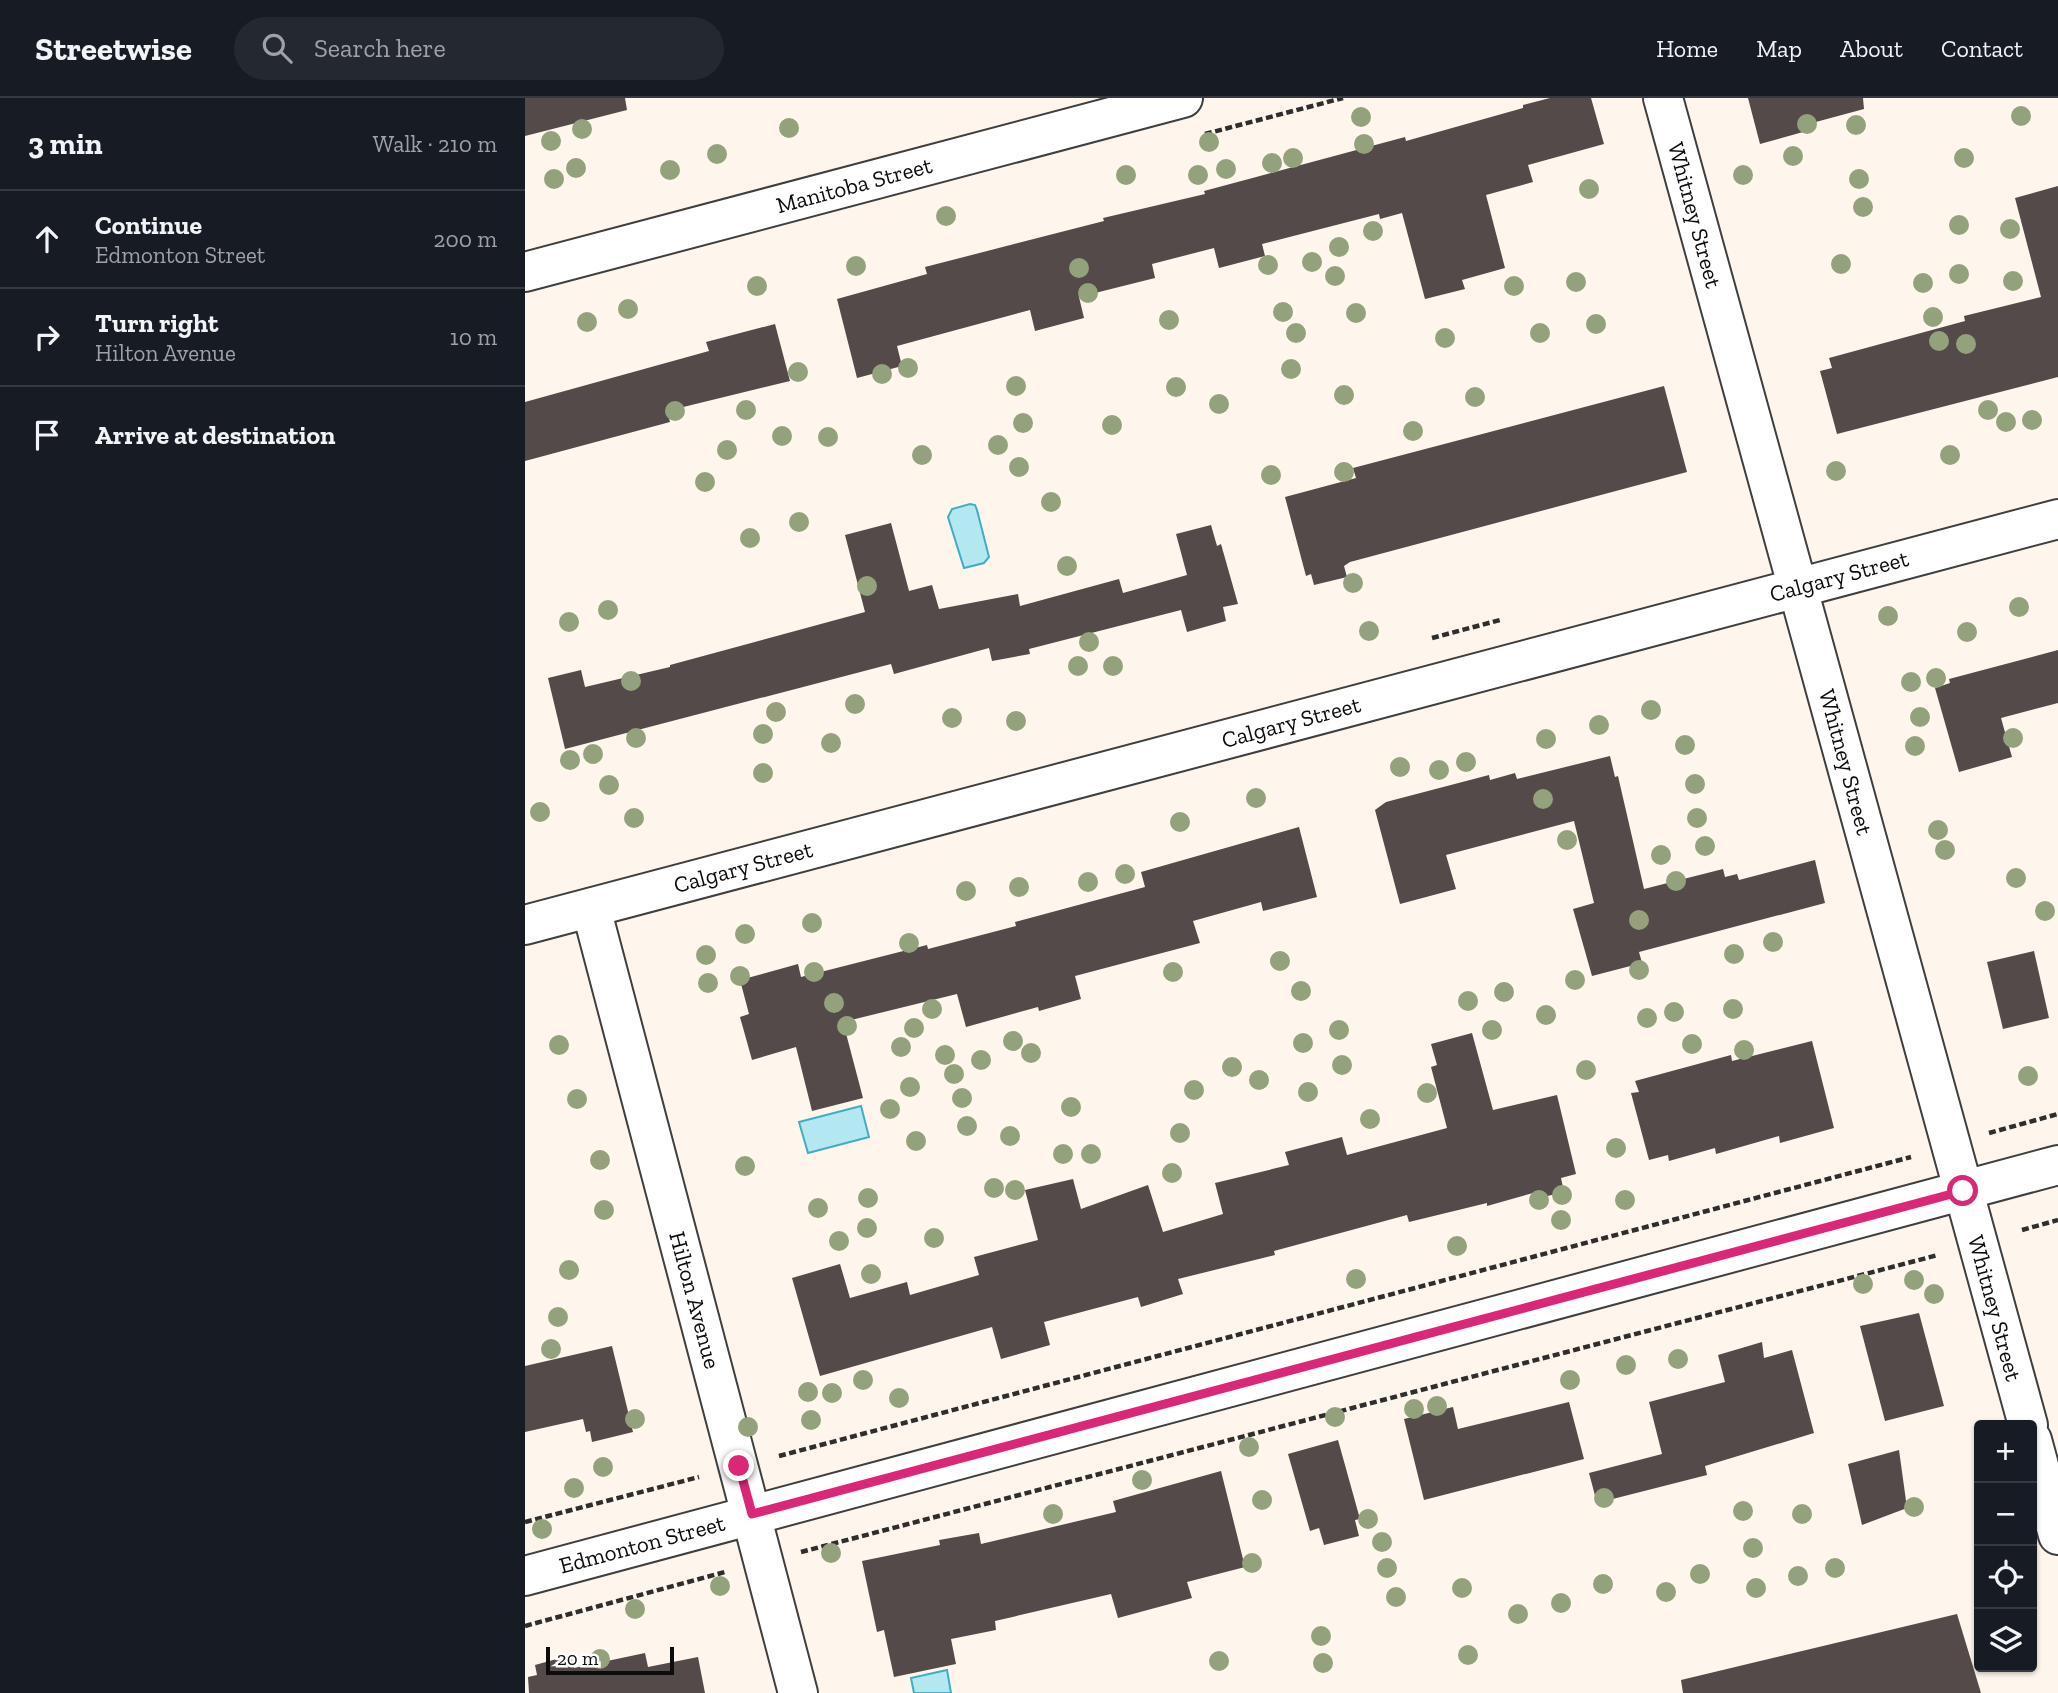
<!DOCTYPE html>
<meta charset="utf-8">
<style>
:root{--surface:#171b24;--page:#242831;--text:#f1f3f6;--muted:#9ea1a6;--line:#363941}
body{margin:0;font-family:"Zilla Slab",serif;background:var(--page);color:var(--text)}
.controls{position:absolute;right:21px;bottom:21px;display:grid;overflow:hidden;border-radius:7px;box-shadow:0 2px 5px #0004}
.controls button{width:63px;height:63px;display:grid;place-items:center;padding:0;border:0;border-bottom:2px solid var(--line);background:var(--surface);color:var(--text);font:35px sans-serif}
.scale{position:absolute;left:21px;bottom:18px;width:128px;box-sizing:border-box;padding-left:7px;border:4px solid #0c0c0c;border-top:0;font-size:19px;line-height:24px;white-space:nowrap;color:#0c0c0c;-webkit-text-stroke:5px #fff;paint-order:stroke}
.stop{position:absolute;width:21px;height:21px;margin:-16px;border:5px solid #db2777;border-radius:50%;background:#fff}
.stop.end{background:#db2777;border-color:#fff;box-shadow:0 2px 7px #0008}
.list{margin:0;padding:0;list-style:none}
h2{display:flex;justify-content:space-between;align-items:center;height:91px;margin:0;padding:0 28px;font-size:30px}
h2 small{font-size:23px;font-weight:400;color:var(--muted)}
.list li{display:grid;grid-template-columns:46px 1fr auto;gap:21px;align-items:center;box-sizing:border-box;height:98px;padding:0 28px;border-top:2px solid var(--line)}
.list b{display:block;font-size:26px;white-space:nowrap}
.list p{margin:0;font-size:23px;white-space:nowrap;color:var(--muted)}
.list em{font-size:23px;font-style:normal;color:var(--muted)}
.icon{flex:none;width:38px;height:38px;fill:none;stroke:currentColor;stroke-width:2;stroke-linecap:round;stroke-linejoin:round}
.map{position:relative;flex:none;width:1533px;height:1595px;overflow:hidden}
header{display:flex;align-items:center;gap:42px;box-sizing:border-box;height:98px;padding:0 35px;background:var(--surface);border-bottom:2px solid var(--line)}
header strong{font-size:33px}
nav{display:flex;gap:38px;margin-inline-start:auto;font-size:24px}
.search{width:490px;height:63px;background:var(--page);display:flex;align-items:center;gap:18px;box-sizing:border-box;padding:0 24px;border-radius:38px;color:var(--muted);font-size:26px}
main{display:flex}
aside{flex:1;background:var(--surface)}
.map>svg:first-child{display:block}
.water{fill:#b4e8f1;stroke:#41adc2;stroke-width:2}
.building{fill:#534a49}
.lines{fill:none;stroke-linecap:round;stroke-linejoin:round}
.street-casing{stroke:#3f3f3f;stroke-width:42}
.path{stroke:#2e2e2e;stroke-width:4.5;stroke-dasharray:7 3.5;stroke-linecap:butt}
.street{stroke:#fff;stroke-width:38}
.tree{fill:#93a27c}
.route{stroke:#db2777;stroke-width:9}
.labels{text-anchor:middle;stroke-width:7;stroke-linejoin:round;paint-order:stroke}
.street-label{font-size:23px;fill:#0c0c0c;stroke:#fff}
</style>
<header>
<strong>Streetwise</strong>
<div class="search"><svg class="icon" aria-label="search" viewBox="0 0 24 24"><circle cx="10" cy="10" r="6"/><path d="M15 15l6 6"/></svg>Search here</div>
<nav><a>Home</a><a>Map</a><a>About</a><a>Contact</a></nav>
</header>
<main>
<aside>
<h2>3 min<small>Walk · 210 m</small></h2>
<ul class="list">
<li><svg class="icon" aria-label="ahead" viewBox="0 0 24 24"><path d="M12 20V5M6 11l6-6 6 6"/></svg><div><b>Continue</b><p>Edmonton Street</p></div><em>200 m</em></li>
<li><svg class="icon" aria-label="right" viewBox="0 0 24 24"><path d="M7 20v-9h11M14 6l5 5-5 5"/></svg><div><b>Turn right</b><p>Hilton Avenue</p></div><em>10 m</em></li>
<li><svg class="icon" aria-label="arrive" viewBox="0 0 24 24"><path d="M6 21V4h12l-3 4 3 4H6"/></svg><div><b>Arrive at destination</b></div></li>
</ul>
</aside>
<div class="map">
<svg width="1533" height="1595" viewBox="0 0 1533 1595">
<rect width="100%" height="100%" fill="#fef6ec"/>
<g class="water">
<path d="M445 406 450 407 452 412 464 459 459 465 439 470 423 419 427 411Z"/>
<path d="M336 1008 344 1039 283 1055 274 1024Z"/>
<path d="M422 1572 426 1595H389L386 1580Z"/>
</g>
<g class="building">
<path d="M0 0H100L102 12 0 38Z"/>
<path d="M1025 0H1066L1079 46 1003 67 1008 84 961 97 980 170 937 182 940 191 900 201 877 115 855 121 854 116 737 146 740 158 694 170 689 150 627 166 630 180 554 199 559 220 510 233 505 212 372 248 377 268 332 280 312 201 402 176 400 169 579 123 578 120 680 96 679 93 880 39 881 43 998 10V7Z"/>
<path d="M1223 0H1338L1339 11 1276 28 1278 34 1235 46Z"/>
<path d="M1533 88V279L1312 336 1295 273 1307 270 1304 260 1440 223 1439 218 1516 199 1490 100Z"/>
<path d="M250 226 265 283 142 313 145 324 0 363V304L184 253 181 244Z"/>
<path d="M1139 288 1162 374 825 464 819 468 822 479 789 487 786 476 781 478 760 399 831 380 828 370Z"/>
<path d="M366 425 384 493 407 487 414 511 493 496 495 508 594 481 598 495 662 477 651 436 686 427 692 448 696 446 713 506 698 509 701 523 662 534 656 512 504 551 505 556 467 563 464 550 369 576 366 566 40 651 23 580 56 572 60 589 145 569V567L340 514 320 437Z"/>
<path d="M1533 552V605L1476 620 1487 659 1434 674 1410 590 1425 585 1424 581Z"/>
<path d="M1085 658 1090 679 1093 678 1119 791 1198 771 1200 779 1212 776 1214 782 1290 762 1300 805 1114 854 1117 865 1067 878 1048 811 1069 805 1049 723 921 757 931 791 875 806 850 712 861 704 964 677 965 682 990 675 992 681Z"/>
<path d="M774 729 792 799 738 813 736 804 668 823 675 845 550 878 556 901 514 913 513 909 441 929 432 896 318 924 338 1000 287 1013 271 949 227 962 215 919 224 916 215 882 273 866 276 879 402 847 403 851 491 828 490 824 620 789 616 774Z"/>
<path d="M1509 853 1524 920 1478 931 1462 864Z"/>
<path d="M947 935 968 1012 1032 997 1051 1076 1036 1080 1039 1094 1010 1101 1008 1095 962 1108V1105L884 1124 882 1117 749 1153 750 1157 653 1181 658 1196 616 1209 613 1199 519 1224 525 1247 476 1261 467 1229 295 1278 267 1180 315 1166 325 1200 382 1184 385 1197 454 1177 449 1159 513 1142 500 1092 548 1081 556 1111 623 1087 638 1134 698 1116 690 1085 764 1067 760 1054 817 1039 822 1057 922 1030 906 969 912 967 906 946Z"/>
<path d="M1287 943 1309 1030 1255 1045 1254 1038 1191 1056 1190 1050 1144 1063 1143 1057 1124 1062 1106 995 1114 994 1110 983 1206 957 1207 963Z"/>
<path d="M1394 1215 1419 1308 1360 1323 1335 1228Z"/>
<path d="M1237 1244 1239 1260 1267 1252 1289 1335 1180 1368 1182 1377 1072 1405 1064 1375 1137 1356 1124 1304 1200 1284 1193 1257Z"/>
<path d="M87 1248 108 1334 67 1344 65 1333 61 1334 58 1321 0 1334V1268Z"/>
<path d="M1044 1304 1059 1361 899 1402 879 1321 928 1309 933 1331Z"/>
<path d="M813 1342 835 1421 830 1422 834 1438 799 1447 794 1430 785 1433 763 1356Z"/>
<path d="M1374 1352 1382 1410 1337 1427 1323 1366Z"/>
<path d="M696 1373 720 1469 662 1484 667 1500 593 1520 586 1496 470 1523 471 1532 426 1541 431 1566 369 1579 359 1532 352 1534 337 1463 415 1447 414 1442 454 1435 456 1446 591 1414 588 1403Z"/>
<path d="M1432 1516 1456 1595H1158L1156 1582Z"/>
<path d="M120 1555 123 1569 173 1559 180 1595H4L3 1579 12 1577 10 1567 46 1557 49 1570Z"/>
</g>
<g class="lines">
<defs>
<g id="street">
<path d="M1138 0 1503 1327"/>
<path d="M0 174 658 0"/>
<path d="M66 810 273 1595"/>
<path d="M0 827 1533 421"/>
<path d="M1507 1342 1533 1437"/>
<path d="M0 1478 1533 1067"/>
</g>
</defs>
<use href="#street" class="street-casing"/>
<g class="path">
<path d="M680 36 818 0"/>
<path d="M907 540 975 522"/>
<path d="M1464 1035 1533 1016"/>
<path d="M1497 1132 1533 1122"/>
<path d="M254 1358 1386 1059"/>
<path d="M0 1424 174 1379"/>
<path d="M276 1454 1413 1157"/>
<path d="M0 1528 200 1474"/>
</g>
<use href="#street" class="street"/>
</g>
<g class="tree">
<circle cx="1496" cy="18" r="10"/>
<circle cx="836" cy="19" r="10"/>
<circle cx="1282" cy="26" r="10"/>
<circle cx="1331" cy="27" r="10"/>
<circle cx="264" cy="30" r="10"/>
<circle cx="57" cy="31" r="10"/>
<circle cx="26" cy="43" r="10"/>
<circle cx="684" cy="44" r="10"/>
<circle cx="839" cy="46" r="10"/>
<circle cx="192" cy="56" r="10"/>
<circle cx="1268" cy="58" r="10"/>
<circle cx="768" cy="60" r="10"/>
<circle cx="1439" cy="60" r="10"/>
<circle cx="747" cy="65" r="10"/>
<circle cx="51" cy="70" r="10"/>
<circle cx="701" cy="71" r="10"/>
<circle cx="145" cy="72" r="10"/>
<circle cx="601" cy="77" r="10"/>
<circle cx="673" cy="77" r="10"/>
<circle cx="1218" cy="77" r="10"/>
<circle cx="29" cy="81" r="10"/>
<circle cx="1334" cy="81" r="10"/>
<circle cx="1064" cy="91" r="10"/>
<circle cx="1338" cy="109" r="10"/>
<circle cx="421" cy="118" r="10"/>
<circle cx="1434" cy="127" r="10"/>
<circle cx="1485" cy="131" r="10"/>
<circle cx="848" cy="133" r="10"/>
<circle cx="814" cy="149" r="10"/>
<circle cx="787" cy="164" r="10"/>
<circle cx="1316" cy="166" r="10"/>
<circle cx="743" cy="167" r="10"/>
<circle cx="331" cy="168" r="10"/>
<circle cx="554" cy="170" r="10"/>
<circle cx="1434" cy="176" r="10"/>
<circle cx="810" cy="178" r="10"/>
<circle cx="1488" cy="183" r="10"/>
<circle cx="1051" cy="184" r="10"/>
<circle cx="1398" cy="185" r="10"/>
<circle cx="232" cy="188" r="10"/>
<circle cx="989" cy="188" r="10"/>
<circle cx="563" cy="195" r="10"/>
<circle cx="103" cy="211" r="10"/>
<circle cx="758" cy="214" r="10"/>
<circle cx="831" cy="215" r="10"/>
<circle cx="1408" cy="219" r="10"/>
<circle cx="644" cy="222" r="10"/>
<circle cx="62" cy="224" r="10"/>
<circle cx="1071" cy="226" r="10"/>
<circle cx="771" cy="235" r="10"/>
<circle cx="1015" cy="235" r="10"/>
<circle cx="920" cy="240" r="10"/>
<circle cx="1414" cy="243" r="10"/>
<circle cx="1441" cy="246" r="10"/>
<circle cx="383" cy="270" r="10"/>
<circle cx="766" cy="271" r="10"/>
<circle cx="273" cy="274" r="10"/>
<circle cx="357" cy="276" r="10"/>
<circle cx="491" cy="288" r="10"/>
<circle cx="651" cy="289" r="10"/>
<circle cx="819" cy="297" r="10"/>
<circle cx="950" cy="299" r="10"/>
<circle cx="694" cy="306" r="10"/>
<circle cx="221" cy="312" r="10"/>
<circle cx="1463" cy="312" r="10"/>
<circle cx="150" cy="313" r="10"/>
<circle cx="1507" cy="322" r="10"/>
<circle cx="1481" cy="324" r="10"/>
<circle cx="498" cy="325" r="10"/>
<circle cx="587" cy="327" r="10"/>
<circle cx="888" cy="333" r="10"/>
<circle cx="257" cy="338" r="10"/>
<circle cx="303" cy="339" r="10"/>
<circle cx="473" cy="347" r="10"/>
<circle cx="202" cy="352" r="10"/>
<circle cx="397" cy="357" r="10"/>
<circle cx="1425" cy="357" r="10"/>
<circle cx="494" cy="369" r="10"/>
<circle cx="1311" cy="373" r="10"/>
<circle cx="819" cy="374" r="10"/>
<circle cx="746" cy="377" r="10"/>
<circle cx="180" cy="384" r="10"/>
<circle cx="526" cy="404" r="10"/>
<circle cx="274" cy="424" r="10"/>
<circle cx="225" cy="440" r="10"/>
<circle cx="542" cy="468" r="10"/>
<circle cx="828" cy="485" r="10"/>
<circle cx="342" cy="488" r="10"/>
<circle cx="1494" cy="509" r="10"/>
<circle cx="83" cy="512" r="10"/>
<circle cx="1363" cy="518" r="10"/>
<circle cx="44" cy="524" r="10"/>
<circle cx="844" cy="533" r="10"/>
<circle cx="1442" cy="534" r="10"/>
<circle cx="564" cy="544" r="10"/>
<circle cx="553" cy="568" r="10"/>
<circle cx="588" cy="568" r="10"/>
<circle cx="1411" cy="580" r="10"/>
<circle cx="106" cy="583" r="10"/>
<circle cx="1386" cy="584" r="10"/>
<circle cx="330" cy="606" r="10"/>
<circle cx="1126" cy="612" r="10"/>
<circle cx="251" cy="614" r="10"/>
<circle cx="1395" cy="619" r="10"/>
<circle cx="427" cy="620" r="10"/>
<circle cx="491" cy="623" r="10"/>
<circle cx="1074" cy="627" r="10"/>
<circle cx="238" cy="636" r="10"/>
<circle cx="111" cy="640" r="10"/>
<circle cx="1488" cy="640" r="10"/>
<circle cx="1021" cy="641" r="10"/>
<circle cx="306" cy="645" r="10"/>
<circle cx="1160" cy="647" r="10"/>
<circle cx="1390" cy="648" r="10"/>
<circle cx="68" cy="656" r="10"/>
<circle cx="45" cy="662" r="10"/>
<circle cx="941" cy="664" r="10"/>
<circle cx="875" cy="669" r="10"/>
<circle cx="914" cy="672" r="10"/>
<circle cx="238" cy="675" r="10"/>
<circle cx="1170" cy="686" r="10"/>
<circle cx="84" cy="687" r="10"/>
<circle cx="731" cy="700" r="10"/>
<circle cx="1018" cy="701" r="10"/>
<circle cx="15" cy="714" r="10"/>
<circle cx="109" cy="720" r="10"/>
<circle cx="1172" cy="720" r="10"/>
<circle cx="655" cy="724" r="10"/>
<circle cx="1413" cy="732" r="10"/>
<circle cx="1042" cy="742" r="10"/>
<circle cx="1180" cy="748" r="10"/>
<circle cx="1420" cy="752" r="10"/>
<circle cx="1136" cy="757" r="10"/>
<circle cx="600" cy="776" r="10"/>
<circle cx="1491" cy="780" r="10"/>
<circle cx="1151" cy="783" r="10"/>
<circle cx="563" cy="784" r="10"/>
<circle cx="494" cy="789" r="10"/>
<circle cx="441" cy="793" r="10"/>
<circle cx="1520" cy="813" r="10"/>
<circle cx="1114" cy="822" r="10"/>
<circle cx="287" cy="825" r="10"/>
<circle cx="220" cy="836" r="10"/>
<circle cx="1248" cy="844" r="10"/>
<circle cx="384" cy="845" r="10"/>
<circle cx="1209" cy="856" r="10"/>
<circle cx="181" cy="857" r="10"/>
<circle cx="755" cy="863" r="10"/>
<circle cx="1114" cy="872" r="10"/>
<circle cx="289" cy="874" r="10"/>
<circle cx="648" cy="874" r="10"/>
<circle cx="215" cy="878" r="10"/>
<circle cx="1050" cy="882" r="10"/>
<circle cx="183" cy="885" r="10"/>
<circle cx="776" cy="893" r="10"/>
<circle cx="979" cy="894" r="10"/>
<circle cx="943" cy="903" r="10"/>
<circle cx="309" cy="905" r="10"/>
<circle cx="407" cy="911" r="10"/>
<circle cx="1208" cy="911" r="10"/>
<circle cx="1149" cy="914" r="10"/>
<circle cx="1021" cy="917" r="10"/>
<circle cx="1122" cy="920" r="10"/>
<circle cx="322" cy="928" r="10"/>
<circle cx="389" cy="930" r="10"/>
<circle cx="814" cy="932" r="10"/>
<circle cx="967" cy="932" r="10"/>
<circle cx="488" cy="943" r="10"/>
<circle cx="778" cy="945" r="10"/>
<circle cx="1167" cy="946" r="10"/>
<circle cx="34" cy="947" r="10"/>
<circle cx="376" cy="949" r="10"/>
<circle cx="1219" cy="952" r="10"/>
<circle cx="506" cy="955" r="10"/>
<circle cx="420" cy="957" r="10"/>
<circle cx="456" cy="962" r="10"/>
<circle cx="817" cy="967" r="10"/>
<circle cx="707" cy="969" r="10"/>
<circle cx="1061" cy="972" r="10"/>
<circle cx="429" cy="976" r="10"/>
<circle cx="1503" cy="978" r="10"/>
<circle cx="734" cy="982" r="10"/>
<circle cx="385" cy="989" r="10"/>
<circle cx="669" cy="992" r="10"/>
<circle cx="783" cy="994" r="10"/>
<circle cx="902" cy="995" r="10"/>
<circle cx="437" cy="1000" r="10"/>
<circle cx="52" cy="1001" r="10"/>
<circle cx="546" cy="1009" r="10"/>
<circle cx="365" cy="1011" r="10"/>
<circle cx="845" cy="1021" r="10"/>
<circle cx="442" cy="1028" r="10"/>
<circle cx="655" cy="1035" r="10"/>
<circle cx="485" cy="1038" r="10"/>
<circle cx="391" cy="1043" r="10"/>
<circle cx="1091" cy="1050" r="10"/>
<circle cx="538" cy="1056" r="10"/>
<circle cx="566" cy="1056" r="10"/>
<circle cx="75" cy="1062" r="10"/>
<circle cx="220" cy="1068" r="10"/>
<circle cx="647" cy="1075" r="10"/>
<circle cx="469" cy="1090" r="10"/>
<circle cx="490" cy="1092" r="10"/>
<circle cx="1037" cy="1097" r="10"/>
<circle cx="343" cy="1100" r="10"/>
<circle cx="1014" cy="1102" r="10"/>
<circle cx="1100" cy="1102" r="10"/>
<circle cx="293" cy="1110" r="10"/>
<circle cx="79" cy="1112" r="10"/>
<circle cx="1036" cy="1122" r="10"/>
<circle cx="342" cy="1130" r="10"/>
<circle cx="409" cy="1140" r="10"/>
<circle cx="314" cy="1143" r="10"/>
<circle cx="932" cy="1148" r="10"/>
<circle cx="44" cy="1172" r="10"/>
<circle cx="346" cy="1176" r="10"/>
<circle cx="831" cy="1181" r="10"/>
<circle cx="1389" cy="1182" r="10"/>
<circle cx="1338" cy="1186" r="10"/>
<circle cx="1409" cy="1196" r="10"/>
<circle cx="33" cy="1219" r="10"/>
<circle cx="26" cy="1251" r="10"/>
<circle cx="1153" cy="1261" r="10"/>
<circle cx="1101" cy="1267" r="10"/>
<circle cx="338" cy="1282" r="10"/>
<circle cx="1045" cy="1282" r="10"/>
<circle cx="283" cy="1294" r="10"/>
<circle cx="307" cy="1295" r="10"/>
<circle cx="374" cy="1300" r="10"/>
<circle cx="912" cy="1308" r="10"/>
<circle cx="889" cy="1311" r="10"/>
<circle cx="810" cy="1319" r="10"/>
<circle cx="110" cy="1321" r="10"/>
<circle cx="286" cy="1322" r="10"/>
<circle cx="223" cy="1329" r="10"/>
<circle cx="724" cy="1349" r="10"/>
<circle cx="78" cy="1369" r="10"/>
<circle cx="617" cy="1382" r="10"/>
<circle cx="49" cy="1390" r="10"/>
<circle cx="1079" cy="1400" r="10"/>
<circle cx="737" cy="1402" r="10"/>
<circle cx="1389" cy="1409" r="10"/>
<circle cx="1218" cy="1413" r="10"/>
<circle cx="528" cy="1416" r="10"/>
<circle cx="1277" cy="1416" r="10"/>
<circle cx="843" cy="1421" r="10"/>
<circle cx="17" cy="1431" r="10"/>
<circle cx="857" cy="1444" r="10"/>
<circle cx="1228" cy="1450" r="10"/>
<circle cx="306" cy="1455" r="10"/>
<circle cx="727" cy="1465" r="10"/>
<circle cx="862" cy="1470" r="10"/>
<circle cx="1310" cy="1470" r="10"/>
<circle cx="1175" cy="1476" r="10"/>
<circle cx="1273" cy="1478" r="10"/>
<circle cx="1078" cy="1486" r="10"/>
<circle cx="195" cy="1488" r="10"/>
<circle cx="937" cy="1490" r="10"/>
<circle cx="1231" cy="1490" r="10"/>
<circle cx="1141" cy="1494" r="10"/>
<circle cx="871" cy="1499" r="10"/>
<circle cx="1036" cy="1505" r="10"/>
<circle cx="110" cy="1511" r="10"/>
<circle cx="993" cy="1516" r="10"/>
<circle cx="796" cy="1538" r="10"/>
<circle cx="943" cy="1557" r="10"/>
<circle cx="75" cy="1561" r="10"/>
<circle cx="694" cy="1563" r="10"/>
<circle cx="798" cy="1565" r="10"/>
</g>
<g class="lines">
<path class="route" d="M214 1368 227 1416 1438 1093"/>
</g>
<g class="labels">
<g class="street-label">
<text transform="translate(329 87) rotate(-15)" y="8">Manitoba Street</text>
<text transform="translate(1170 117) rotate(75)" y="8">Whitney Street</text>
<text transform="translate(1314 478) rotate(-15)" y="8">Calgary Street</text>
<text transform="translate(766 624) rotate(-15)" y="8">Calgary Street</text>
<text transform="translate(1321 664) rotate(75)" y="8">Whitney Street</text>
<text transform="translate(218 769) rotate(-15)" y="8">Calgary Street</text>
<text transform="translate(170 1202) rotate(75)" y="8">Hilton Avenue</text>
<text transform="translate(1470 1210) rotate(75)" y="8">Whitney Street</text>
<text transform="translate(117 1446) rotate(-15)" y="8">Edmonton Street</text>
</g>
</g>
</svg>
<div class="controls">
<button>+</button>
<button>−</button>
<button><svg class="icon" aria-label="locate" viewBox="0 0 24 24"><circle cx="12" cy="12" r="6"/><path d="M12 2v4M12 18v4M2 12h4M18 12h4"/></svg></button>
<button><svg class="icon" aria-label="layers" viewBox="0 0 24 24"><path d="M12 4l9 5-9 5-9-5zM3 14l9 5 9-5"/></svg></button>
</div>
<div class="scale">20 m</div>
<div class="stop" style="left:1438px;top:1093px"></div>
<div class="stop end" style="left:214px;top:1368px"></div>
</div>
</main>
